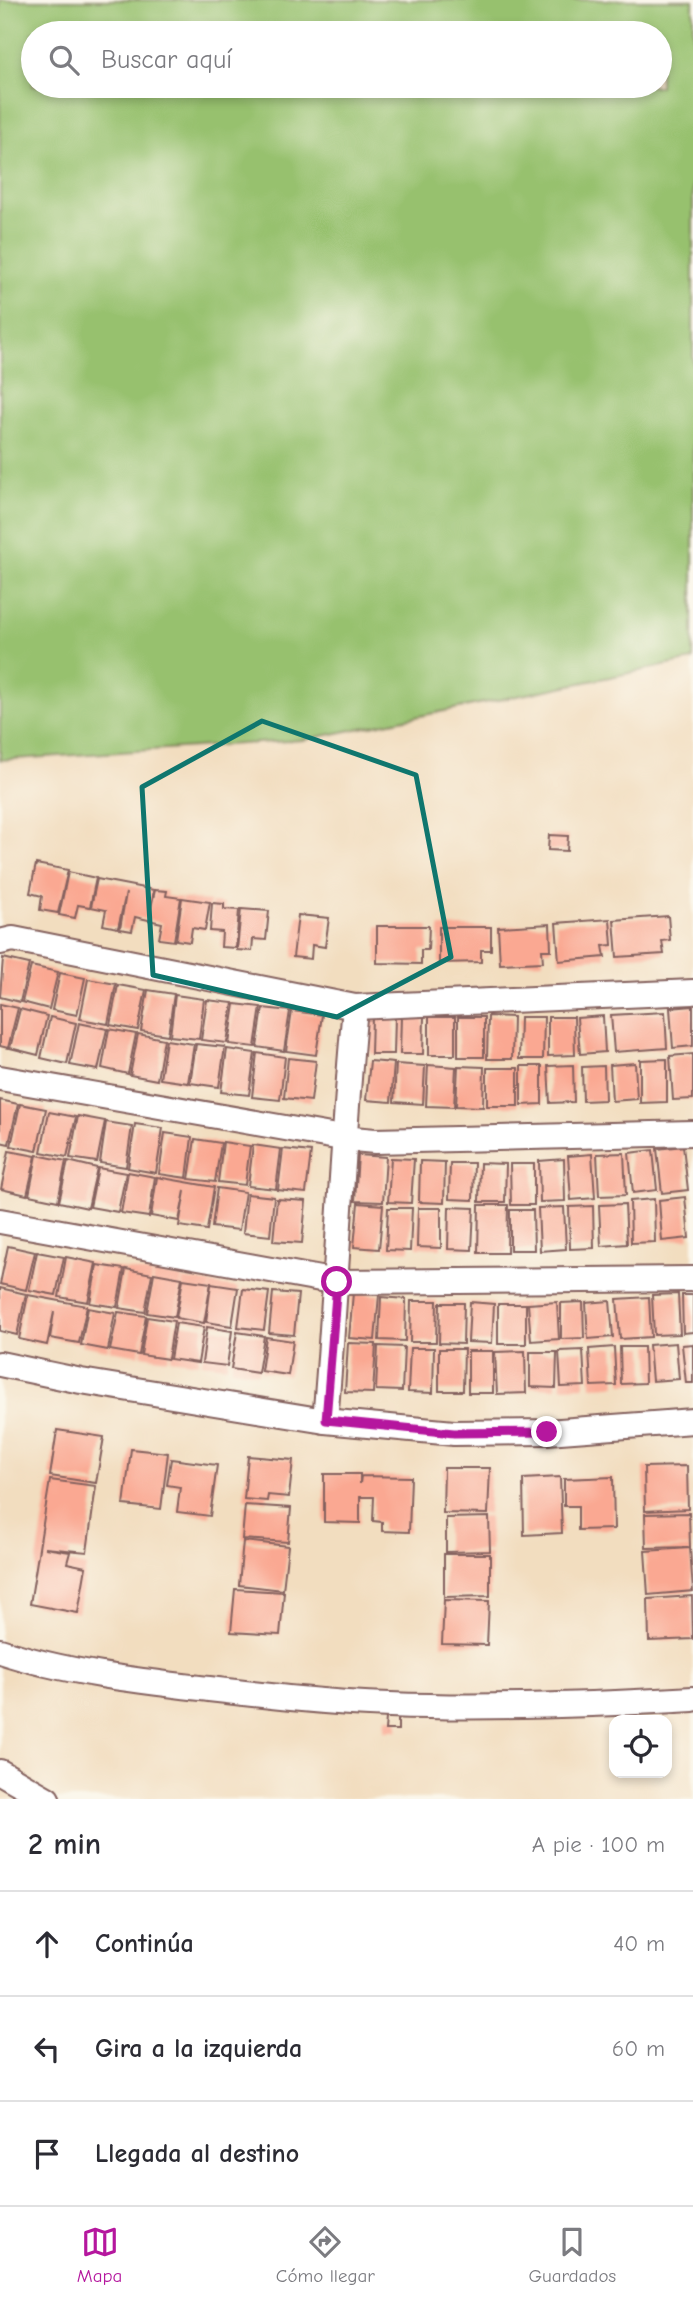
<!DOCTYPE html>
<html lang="es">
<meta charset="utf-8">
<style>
:root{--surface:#fff;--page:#f2f2f3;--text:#2b2b33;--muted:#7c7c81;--line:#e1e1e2;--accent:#b5179e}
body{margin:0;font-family:"Comic Neue",sans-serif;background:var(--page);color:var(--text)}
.controls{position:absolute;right:21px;bottom:21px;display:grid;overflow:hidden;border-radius:14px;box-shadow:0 4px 10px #0003}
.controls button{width:63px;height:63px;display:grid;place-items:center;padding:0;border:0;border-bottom:2px solid var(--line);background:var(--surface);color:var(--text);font:35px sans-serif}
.stop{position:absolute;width:21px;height:21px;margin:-16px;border:5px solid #b5179e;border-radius:50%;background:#fff}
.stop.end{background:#b5179e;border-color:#fff;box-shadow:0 2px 7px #0008}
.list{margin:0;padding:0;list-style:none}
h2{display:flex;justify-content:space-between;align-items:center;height:91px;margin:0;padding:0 28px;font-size:30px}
h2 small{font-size:23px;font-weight:400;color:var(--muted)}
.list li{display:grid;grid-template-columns:46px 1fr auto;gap:21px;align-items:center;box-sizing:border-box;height:105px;padding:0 28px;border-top:2px solid var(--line)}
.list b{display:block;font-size:26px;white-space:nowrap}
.list em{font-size:23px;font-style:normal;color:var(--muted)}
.icon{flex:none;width:38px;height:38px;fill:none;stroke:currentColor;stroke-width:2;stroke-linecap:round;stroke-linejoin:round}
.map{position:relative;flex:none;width:693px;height:1799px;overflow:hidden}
.search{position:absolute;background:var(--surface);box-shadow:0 4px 10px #0003;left:21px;right:21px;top:21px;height:77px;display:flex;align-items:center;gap:18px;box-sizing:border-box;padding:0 24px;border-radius:38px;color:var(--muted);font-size:26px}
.sheet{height:406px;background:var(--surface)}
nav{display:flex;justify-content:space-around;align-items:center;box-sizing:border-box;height:98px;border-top:2px solid var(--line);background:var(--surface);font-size:19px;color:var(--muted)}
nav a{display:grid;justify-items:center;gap:4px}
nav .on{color:var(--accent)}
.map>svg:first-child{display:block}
.green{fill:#97c16e;stroke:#70704c;stroke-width:2;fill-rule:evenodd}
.building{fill:#faa892}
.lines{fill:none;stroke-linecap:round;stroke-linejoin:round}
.street-casing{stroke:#85625f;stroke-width:28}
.street{stroke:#fff;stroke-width:24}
.route{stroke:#b5179e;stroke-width:9}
.marked{fill:none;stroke:#0f766e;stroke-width:5;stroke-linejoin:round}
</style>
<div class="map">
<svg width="693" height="1799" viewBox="0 0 693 1799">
<rect width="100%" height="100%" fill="#fbf7ec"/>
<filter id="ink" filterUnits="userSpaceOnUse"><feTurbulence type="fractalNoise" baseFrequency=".0143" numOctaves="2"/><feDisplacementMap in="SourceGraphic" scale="14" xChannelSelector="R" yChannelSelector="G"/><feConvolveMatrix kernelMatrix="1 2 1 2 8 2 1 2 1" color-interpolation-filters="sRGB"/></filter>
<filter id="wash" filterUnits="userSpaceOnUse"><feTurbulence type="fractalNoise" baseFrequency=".00686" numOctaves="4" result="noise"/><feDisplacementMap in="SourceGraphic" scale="28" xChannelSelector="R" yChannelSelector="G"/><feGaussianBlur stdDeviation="1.57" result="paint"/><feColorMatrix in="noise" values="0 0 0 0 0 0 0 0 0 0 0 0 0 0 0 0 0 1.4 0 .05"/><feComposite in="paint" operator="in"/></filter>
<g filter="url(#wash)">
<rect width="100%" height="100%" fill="#f2ddbf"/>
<path class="green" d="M0 0H693V660L303 740 0 760ZM33 33H660V86H33Z"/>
<g id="blocks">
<g class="building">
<path d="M549 835 568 836 567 851 548 850Z"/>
<path d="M36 864 68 870 58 913 40 910 42 896 30 893Z"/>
<path d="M68 872 96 878 90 907 78 905 75 918 59 915Z"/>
<path d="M97 879 154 890 150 912 155 890 167 891 166 896 181 898 174 941 159 939 162 923 135 917 132 931 120 929 126 893 118 928 103 925 106 910 91 907Z"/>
<path d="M182 898 210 902 205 930 192 928 190 942 176 940Z"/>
<path d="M212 903 224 904V909L239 910 236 948 221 947 222 932 210 931Z"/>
<path d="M241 909 269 911 266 940 253 939 252 951 237 950Z"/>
<path d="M298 915 329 918 325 947 312 945 311 959 293 957Z"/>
<path d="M668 916 670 940 662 941 664 954 617 957 614 920Z"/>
<path d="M610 919 612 945 603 946 605 957 559 961 556 923Z"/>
<path d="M550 924 551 950H542L543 962 500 964 498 927Z"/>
<path d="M377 926H429L428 950H421V964L377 963Z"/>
<path d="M439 927H491V950H481V962L439 963Z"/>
<path d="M3 958 29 964 20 1002 0 997Z"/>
<path d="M31 966 58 972 49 1009 22 1002Z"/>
<path d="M60 973 85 978 77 1015 52 1010Z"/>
<path d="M88 979 116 984 108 1024 80 1019Z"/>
<path d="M118 985 146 990 138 1030 110 1025Z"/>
<path d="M148 990 174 994 168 1035 141 1031Z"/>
<path d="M175 995 204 999 199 1039 170 1036Z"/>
<path d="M207 1000 233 1003 227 1043 201 1040Z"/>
<path d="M0 1004 18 1008 8 1048 0 1046Z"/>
<path d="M235 1004 261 1007 255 1047 229 1044Z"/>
<path d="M693 1006V1046L673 1048 670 1008Z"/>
<path d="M263 1008 290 1011 284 1051 257 1047Z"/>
<path d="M20 1009 47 1016 38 1055 10 1048Z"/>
<path d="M292 1011 322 1015 316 1055 286 1051Z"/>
<path d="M665 1012 667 1048 614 1052 611 1015Z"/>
<path d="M372 1016 395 1017 394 1054H371Z"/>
<path d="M401 1016 424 1017 423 1054H400Z"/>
<path d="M488 1016 513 1017 512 1059H487Z"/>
<path d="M603 1016 605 1052 580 1054 577 1018Z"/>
<path d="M50 1017 76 1023 67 1064 41 1058Z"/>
<rect x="429" y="1017" width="26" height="38"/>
<rect x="458" y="1017" width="26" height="40"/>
<path d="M520 1017H544L543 1059H519Z"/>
<path d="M548 1017H574L575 1055 548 1056Z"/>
<path d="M79 1023 107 1029 98 1070 70 1065Z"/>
<path d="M109 1029 136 1034 128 1074 102 1068Z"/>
<path d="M138 1034 164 1039 157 1080 130 1075Z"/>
<path d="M166 1040 194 1044 188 1083 160 1079Z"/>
<path d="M196 1044 225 1047 219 1087 190 1083Z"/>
<path d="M227 1049 255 1053 249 1095 221 1092Z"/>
<path d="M257 1053 285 1057 280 1100 252 1097Z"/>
<path d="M693 1054V1099L673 1100 670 1056Z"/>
<path d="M288 1058 316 1061 311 1101 284 1098Z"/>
<path d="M667 1059V1102L640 1103V1060Z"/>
<path d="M370 1061 394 1063 391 1102 366 1100Z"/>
<path d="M635 1063 637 1099 612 1101 610 1065Z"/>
<path d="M396 1064 425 1066 423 1104 394 1102Z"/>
<path d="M428 1065 456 1067 454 1107 426 1106Z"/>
<path d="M573 1065 574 1102 550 1103 548 1066Z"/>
<path d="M458 1066 484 1067 483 1107 456 1106Z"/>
<path d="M521 1066H542V1104L521 1105Z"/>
<path d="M604 1066 605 1100 583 1101 582 1067Z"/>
<rect x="487" y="1068" width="31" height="38"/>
<path d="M0 1100 18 1104 9 1144 0 1142Z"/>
<path d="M20 1104 46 1109 37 1151 11 1146Z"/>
<path d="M49 1112 76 1117 67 1157 41 1152Z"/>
<path d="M78 1116 105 1121 97 1162 70 1158Z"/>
<path d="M106 1122 132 1126 126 1167 100 1163Z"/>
<path d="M135 1124 163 1128 156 1173 128 1168Z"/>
<path d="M165 1133 192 1137 187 1178 159 1174Z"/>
<path d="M195 1139 221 1143 215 1182 189 1179Z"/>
<path d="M223 1142 250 1146 245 1185 218 1182Z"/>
<path d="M253 1145 281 1149 276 1189 248 1186Z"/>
<path d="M683 1146 688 1190 662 1193 657 1149Z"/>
<path d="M283 1149 311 1152 306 1193 278 1190Z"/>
<path d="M653 1150 657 1190 633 1193 629 1153Z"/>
<path d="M9 1151 36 1156 27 1195 1 1189Z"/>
<path d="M624 1153 626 1195 599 1196 597 1154Z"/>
<path d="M592 1154 595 1198 571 1200 568 1156Z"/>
<path d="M37 1155 66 1161 58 1201 29 1195Z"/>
<path d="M358 1155 386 1157 383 1202 355 1201Z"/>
<path d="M391 1158 414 1159 411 1203 388 1202Z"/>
<path d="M564 1159 565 1201 540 1202 539 1161Z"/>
<path d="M68 1161 97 1168 88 1208 59 1202Z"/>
<path d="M420 1161 445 1162 444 1203 419 1202Z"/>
<path d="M450 1163H474L473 1200 449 1199Z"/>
<path d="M480 1163 506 1164 505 1202H479Z"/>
<path d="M510 1164H534V1205H511Z"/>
<path d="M98 1168 126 1173 118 1212 90 1207Z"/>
<path d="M128 1172 155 1177 149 1217 121 1213Z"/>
<path d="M157 1177 214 1187 207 1230 179 1226 185 1191 179 1221 151 1216Z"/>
<path d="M217 1188 245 1192 239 1230 212 1227Z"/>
<path d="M247 1194 274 1197 270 1236 243 1233Z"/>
<path d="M685 1197 689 1238 662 1241 659 1200Z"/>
<path d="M277 1199 306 1201 302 1243 273 1241Z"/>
<path d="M654 1199 655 1242 631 1243 630 1201Z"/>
<path d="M358 1203 383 1205 379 1249 354 1247Z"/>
<path d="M625 1204 627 1244 601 1246 599 1205Z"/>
<path d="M479 1205H508L507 1253H478Z"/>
<path d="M593 1206 594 1248 570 1249 569 1207Z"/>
<path d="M449 1207 474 1208 472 1250 448 1249Z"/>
<path d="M564 1207 566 1249 540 1251 538 1208Z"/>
<path d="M388 1208H412L410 1251 386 1250Z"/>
<path d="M418 1208H441V1248L417 1247Z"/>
<path d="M510 1210H533L534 1250H510Z"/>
<path d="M8 1246 35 1252 26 1290 0 1284Z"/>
<path d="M37 1252 64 1257 56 1295 29 1290Z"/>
<path d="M66 1257 96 1263 88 1302 59 1297Z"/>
<path d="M97 1265 124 1269 117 1307 90 1303Z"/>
<path d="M126 1269 152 1274 145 1312 119 1308Z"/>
<path d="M154 1273 182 1278 175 1317 147 1313Z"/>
<path d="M183 1279 211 1283 204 1323 176 1318Z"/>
<path d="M211 1284 238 1288 232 1326 206 1322Z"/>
<path d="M0 1288 26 1294 17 1335 0 1331Z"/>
<path d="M243 1289 269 1292 264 1330 238 1327Z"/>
<path d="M273 1292 298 1294 294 1335 269 1333Z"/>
<path d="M353 1293 379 1295 375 1340 349 1338Z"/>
<path d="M678 1294 680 1334 654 1335 652 1295Z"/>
<path d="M28 1295 87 1306 79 1343 50 1338 54 1312 47 1345 19 1339Z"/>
<path d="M682 1295H693V1332L683 1333Z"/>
<path d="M381 1297 406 1299 405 1341 379 1340Z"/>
<path d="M649 1297 651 1337 620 1339 617 1299Z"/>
<path d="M411 1301H437L436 1342H410Z"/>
<path d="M610 1301 613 1337 588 1339 586 1303Z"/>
<path d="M470 1302 494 1304 492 1343 468 1342Z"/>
<path d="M557 1302 559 1339 531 1341 528 1304Z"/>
<path d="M583 1302 584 1338 561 1339V1303Z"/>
<path d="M440 1303H464L463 1344 439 1343Z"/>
<rect x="498" y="1304" width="28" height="40"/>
<path d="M88 1308 115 1313 108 1350 81 1345Z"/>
<path d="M118 1312 146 1316 139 1355 110 1350Z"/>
<path d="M147 1317 174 1321 168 1359 141 1355Z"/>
<path d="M176 1323 204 1327 198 1363 170 1359Z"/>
<path d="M207 1327 232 1331 227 1366 202 1363Z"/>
<path d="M237 1332 264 1336 258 1373 231 1369Z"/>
<path d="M266 1337 293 1341 288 1375 261 1371Z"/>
<path d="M348 1343 376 1344 373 1393 345 1392Z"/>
<path d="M676 1343 679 1379 652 1381 649 1345Z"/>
<path d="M693 1344V1383H686L682 1345Z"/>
<path d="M378 1346 404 1347 402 1391 376 1390Z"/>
<path d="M614 1347 616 1385 591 1386 589 1349Z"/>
<path d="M620 1347H644L645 1383 621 1384Z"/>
<path d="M410 1348H434L433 1393 408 1392Z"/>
<path d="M439 1349H464L463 1391H439Z"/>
<path d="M583 1350 585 1386 561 1387 559 1351Z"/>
<rect x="468" y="1351" width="25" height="42"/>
<path d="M525 1351 526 1393 497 1394 495 1352Z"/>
<path d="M530 1352H557L556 1388 530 1387Z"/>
<path d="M57 1430 104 1437 96 1483 50 1476Z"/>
<path d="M131 1449 168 1453 161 1509 124 1505Z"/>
<path d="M248 1456 293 1460 289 1497 268 1495 267 1501 244 1499Z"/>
<path d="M171 1459 217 1465 210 1516 177 1512 180 1487 167 1485Z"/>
<path d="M687 1466 688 1509 645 1511 644 1467Z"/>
<path d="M444 1468H490L488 1514 443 1513Z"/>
<path d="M324 1474H360V1484L361 1476 411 1477 409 1532 382 1531V1522L373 1521 374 1497H360V1523L324 1522Z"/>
<path d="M560 1477 562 1533 524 1535 523 1479Z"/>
<path d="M613 1477 614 1529 578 1530V1506H564V1479Z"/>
<path d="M50 1480 96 1486 87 1552 45 1548 70 1552 67 1563 86 1567 78 1613 30 1604Z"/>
<path d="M245 1505 291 1508 288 1542 242 1539Z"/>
<path d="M689 1513 690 1547 646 1548 645 1514Z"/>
<path d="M489 1517 490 1551 446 1552V1518Z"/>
<path d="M243 1541 288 1546 283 1590 239 1585Z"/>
<path d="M690 1548 693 1591 648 1595 645 1551Z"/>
<path d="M444 1554H490V1596L444 1597Z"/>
<path d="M235 1589 284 1592 280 1635 231 1632Z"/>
<path d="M692 1596 693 1639 649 1641 648 1599Z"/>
<path d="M444 1600 489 1601 487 1645 442 1644Z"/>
<path d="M386 1718H398V1730H385Z"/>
</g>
</g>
</g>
<g filter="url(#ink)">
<use href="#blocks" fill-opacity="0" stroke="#85625f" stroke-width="2"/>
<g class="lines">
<defs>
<g id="street">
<path d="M0 942 13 939 355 1007 693 992"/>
<path d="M0 1078 342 1138 375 1141 693 1133"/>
<path d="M0 1221 337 1282 693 1279"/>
<path d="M0 1364 81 1381 325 1421 454 1433 547 1432 693 1421"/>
<path d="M325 1421C337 1283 342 1145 355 1007"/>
<path d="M0 1651C66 1673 140 1681 209 1689 269 1696 329 1703 390 1705 491 1709 592 1705 693 1699"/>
<path d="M0 1772 47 1799"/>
</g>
</defs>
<use href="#street" class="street-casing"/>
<use href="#street" class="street"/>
</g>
</g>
<g class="lines" filter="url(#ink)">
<path class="route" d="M337 1282 326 1420 454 1433 547 1432"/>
</g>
<path class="marked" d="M262 721 416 775 451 957 337 1017 153 975 142 787Z"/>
</svg>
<div class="controls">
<button><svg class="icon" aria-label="locate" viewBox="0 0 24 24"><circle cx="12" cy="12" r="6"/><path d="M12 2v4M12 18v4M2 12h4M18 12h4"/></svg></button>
</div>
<div class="stop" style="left:337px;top:1282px"></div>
<div class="stop end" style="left:547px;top:1432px"></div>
<div class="search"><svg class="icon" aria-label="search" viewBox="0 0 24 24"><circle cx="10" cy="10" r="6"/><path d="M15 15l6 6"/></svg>Buscar aquí</div>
</div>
<section class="sheet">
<h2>2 min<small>A pie · 100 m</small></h2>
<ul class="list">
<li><svg class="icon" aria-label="ahead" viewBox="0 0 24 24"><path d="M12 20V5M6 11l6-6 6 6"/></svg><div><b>Continúa</b></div><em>40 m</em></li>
<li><svg class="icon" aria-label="left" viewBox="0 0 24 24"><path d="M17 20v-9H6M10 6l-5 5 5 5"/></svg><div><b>Gira a la izquierda</b></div><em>60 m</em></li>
<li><svg class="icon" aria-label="arrive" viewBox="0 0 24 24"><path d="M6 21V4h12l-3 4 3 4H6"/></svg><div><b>Llegada al destino</b></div></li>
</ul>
</section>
<nav>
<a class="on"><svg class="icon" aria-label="map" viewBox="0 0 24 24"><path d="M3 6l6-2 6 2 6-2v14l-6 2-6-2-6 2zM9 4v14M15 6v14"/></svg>Mapa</a>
<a><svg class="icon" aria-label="directions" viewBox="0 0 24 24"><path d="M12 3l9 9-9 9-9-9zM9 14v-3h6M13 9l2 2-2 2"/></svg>Cómo llegar</a>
<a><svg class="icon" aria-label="saved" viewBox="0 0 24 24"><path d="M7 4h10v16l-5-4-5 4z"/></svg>Guardados</a>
</nav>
